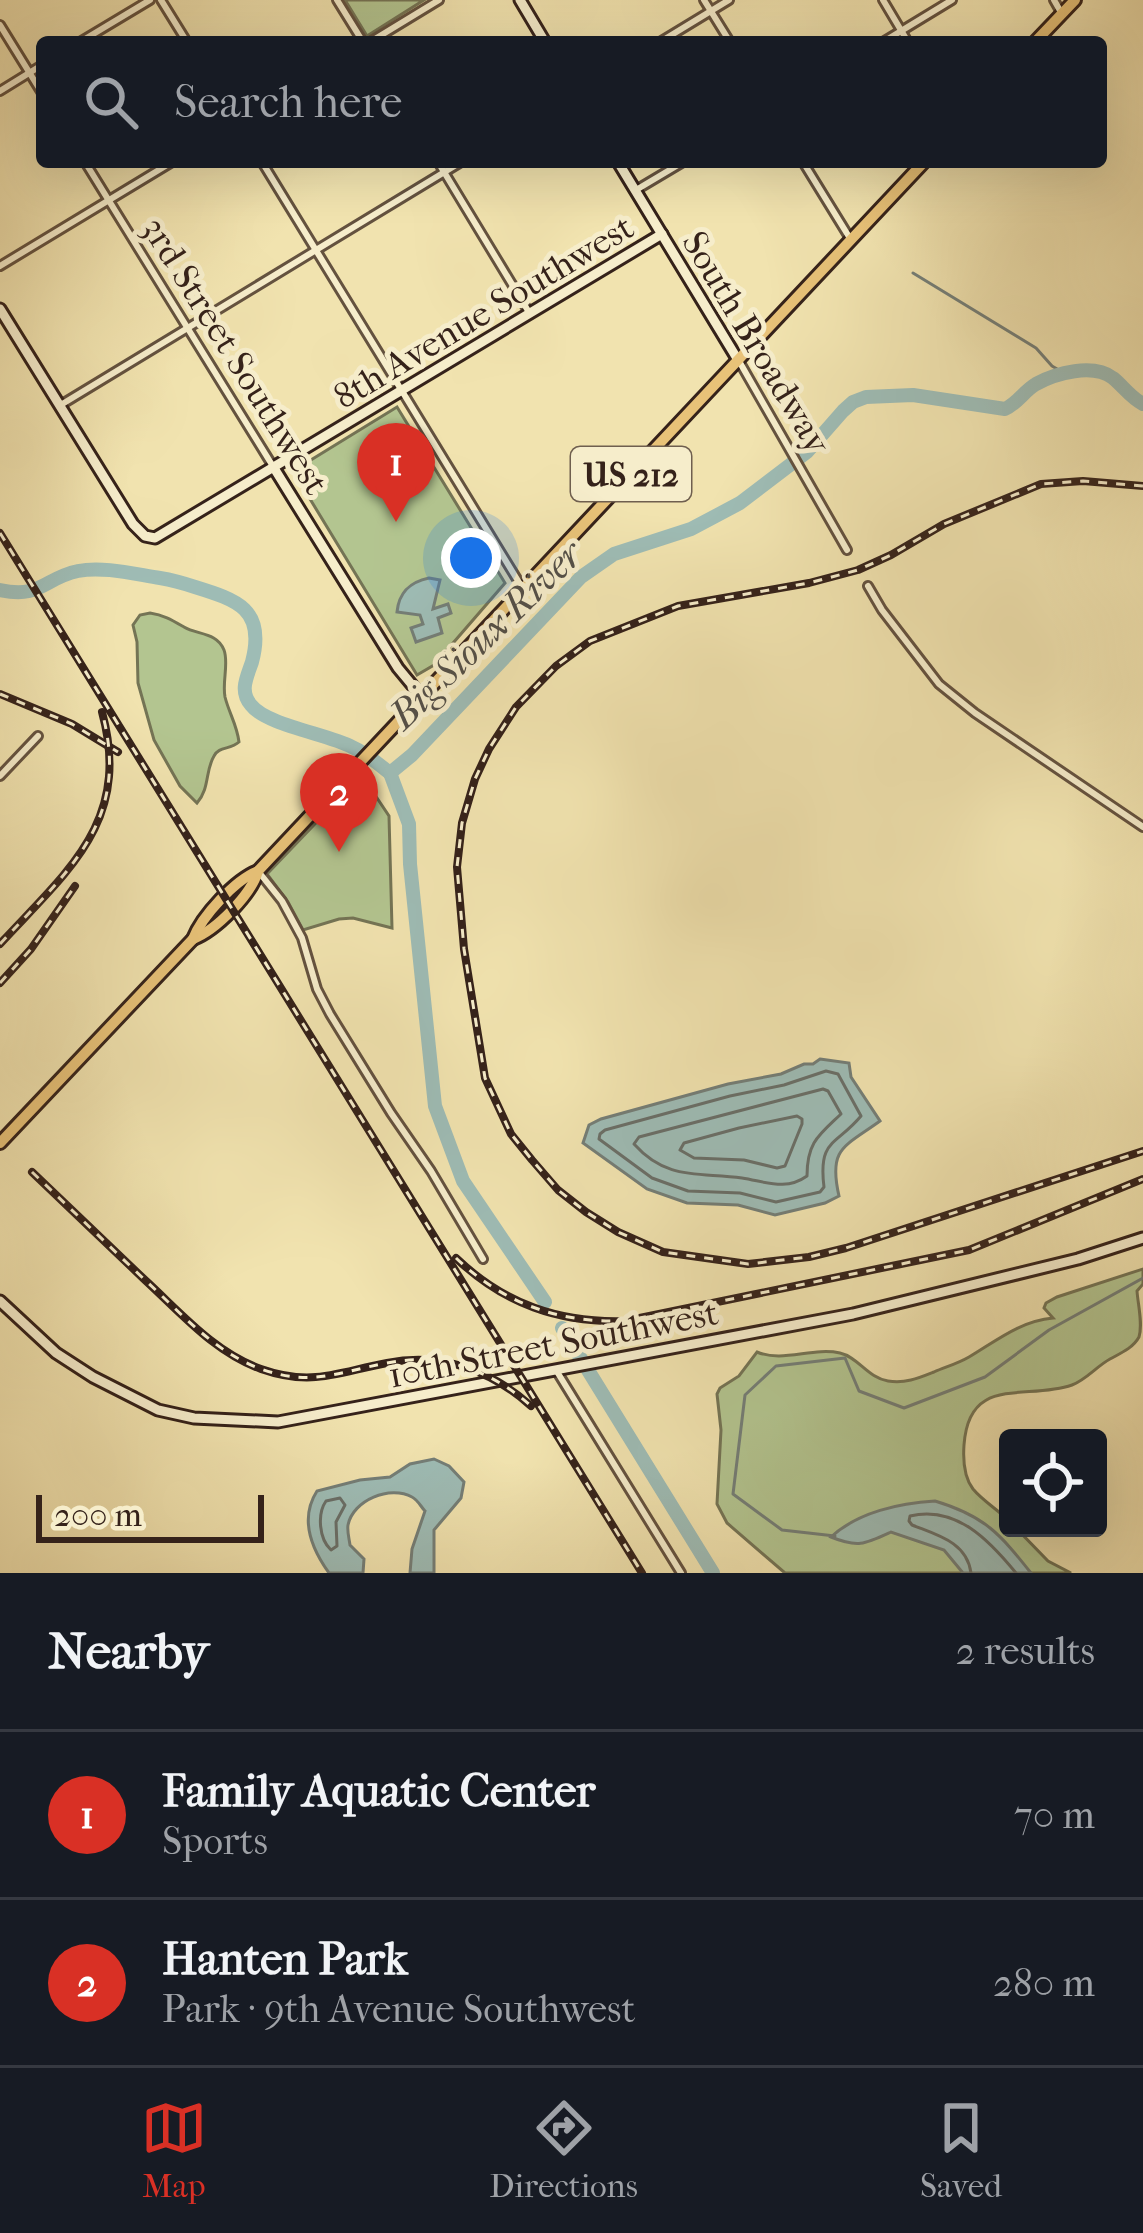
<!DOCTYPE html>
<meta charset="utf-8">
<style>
:root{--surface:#171b24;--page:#242831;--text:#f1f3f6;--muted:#9ea1a6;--line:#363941;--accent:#d93025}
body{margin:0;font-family:"IM FELL French Canon",serif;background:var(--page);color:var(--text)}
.controls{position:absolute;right:36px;bottom:36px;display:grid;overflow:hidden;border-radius:12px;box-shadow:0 12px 48px #0002}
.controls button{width:108px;height:108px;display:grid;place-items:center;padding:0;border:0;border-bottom:3px solid var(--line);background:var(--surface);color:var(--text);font:60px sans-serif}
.scale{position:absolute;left:36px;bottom:30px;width:228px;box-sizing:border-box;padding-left:12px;border:6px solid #35221a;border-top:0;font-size:33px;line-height:42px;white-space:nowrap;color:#35221a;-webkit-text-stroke:9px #f6edcb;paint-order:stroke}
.you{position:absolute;left:471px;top:558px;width:42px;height:42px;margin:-30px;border:9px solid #fff;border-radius:50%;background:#1a73e8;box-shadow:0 0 0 18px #1a73e833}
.badge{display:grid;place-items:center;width:78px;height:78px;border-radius:50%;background:var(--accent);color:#fff;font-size:39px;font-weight:700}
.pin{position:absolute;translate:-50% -99px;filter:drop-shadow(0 3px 6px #0008)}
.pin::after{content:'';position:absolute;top:63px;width:42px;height:36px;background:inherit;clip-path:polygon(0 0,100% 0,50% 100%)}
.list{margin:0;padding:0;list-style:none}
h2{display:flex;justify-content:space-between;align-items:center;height:156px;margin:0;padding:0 48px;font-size:51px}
h2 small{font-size:39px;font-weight:400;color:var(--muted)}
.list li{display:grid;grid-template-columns:78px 1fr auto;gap:36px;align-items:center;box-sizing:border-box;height:168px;padding:0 48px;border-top:3px solid var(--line)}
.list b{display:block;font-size:45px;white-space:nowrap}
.list p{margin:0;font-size:39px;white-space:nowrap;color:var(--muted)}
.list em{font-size:39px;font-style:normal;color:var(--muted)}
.icon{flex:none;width:66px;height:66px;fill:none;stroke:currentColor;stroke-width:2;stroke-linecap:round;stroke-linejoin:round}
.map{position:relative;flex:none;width:1143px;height:1573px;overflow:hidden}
.search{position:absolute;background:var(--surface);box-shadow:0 12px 48px #0002;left:36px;right:36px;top:36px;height:132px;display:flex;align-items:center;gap:30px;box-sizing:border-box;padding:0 42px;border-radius:12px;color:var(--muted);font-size:45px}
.sheet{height:492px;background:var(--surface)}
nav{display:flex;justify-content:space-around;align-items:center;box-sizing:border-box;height:168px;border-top:3px solid var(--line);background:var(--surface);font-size:33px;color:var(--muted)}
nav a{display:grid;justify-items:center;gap:6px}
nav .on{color:var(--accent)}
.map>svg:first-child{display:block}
.green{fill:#b3c590;stroke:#747455;stroke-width:3}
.water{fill:#9ebcb5;stroke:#747e77;stroke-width:3}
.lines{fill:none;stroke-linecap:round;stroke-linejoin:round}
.shore{stroke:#6a6f68;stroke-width:3}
.stream{stroke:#747e77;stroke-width:3}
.river{stroke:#9ebcb5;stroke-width:14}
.street-casing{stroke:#64523f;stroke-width:12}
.secondary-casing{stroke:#35221a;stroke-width:15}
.primary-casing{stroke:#35221a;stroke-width:16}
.street{stroke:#f6edcb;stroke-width:6}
.secondary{stroke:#f6edcb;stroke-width:9}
.primary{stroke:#e8c278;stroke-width:10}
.rail-casing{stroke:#35221a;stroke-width:8}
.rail{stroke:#f6edcb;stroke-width:3;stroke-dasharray:9;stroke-linecap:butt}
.labels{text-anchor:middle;stroke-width:10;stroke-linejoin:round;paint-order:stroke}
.shield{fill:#f6edcb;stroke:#6f5f4f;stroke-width:3}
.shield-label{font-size:33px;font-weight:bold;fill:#35221a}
.street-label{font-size:36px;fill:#35221a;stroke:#f6edcb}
.water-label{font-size:39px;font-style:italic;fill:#545048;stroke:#f6edcb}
</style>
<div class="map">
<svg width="1143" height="1573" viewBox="0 0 1143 1573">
<rect width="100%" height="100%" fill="#f1e3af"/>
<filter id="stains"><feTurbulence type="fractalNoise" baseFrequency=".00167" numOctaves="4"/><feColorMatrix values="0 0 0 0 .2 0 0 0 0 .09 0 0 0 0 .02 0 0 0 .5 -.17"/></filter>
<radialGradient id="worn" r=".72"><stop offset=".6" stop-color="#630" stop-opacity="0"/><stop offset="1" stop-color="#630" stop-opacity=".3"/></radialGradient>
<g class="green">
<path d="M345 0H424L367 36Z"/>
<path d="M397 407 505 583 434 665 417 675 293 471Z"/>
<path d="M150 613C164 615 172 620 184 627 197 635 217 632 224 650 229 663 222 682 225 697 229 713 237 725 239 742 230 750 219 746 214 756 205 771 210 788 197 803L180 786 154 740 138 683 137 642 133 625 140 615Z"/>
<path d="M357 780 375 795 389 816 392 928 353 918 339 919 303 930 288 902 267 874Z"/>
<path d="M1143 1269V1284L1137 1291C1138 1305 1143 1324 1139 1337 1133 1348 1121 1353 1110 1359 1097 1366 1086 1380 1072 1385 1026 1401 969 1374 964 1445 963 1459 964 1477 973 1489 983 1501 997 1509 1008 1520V1528H1016L1048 1561 1071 1573H785L727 1523 717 1504 721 1430 717 1394 720 1388 739 1376 757 1352C783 1363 812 1347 840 1353 858 1357 868 1378 888 1381 905 1384 919 1378 934 1372 945 1367 957 1364 969 1357 996 1341 1020 1321 1053 1318L1044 1308 1046 1303 1057 1297Z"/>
</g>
<g class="water">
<path d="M429 578 440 580 433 609 448 604 451 613 438 618 442 633 416 642 411 628 423 624 420 615 397 612C399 592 410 582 429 578Z"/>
<path d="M820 1059 849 1063 851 1077 880 1121C844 1147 828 1148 839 1196L825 1203 775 1215 738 1205 687 1203 647 1189 583 1143 589 1125 601 1119 728 1084 781 1074 804 1064H813Z"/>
<path d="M434 1459 449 1466 464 1482 461 1498 434 1530V1573H410L412 1549 425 1511C421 1507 418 1500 412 1497 390 1485 353 1500 348 1525 347 1531 349 1538 350 1545L364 1559 363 1573H329C311 1548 299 1519 317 1491L360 1480 390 1477 410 1464Z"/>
<path d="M935 1501C985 1516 1000 1534 1031 1573H963L944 1550 891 1532C865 1544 858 1548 831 1537 858 1512 900 1503 935 1501Z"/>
</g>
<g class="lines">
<g class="shore">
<path d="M826 1071 838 1074 861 1116C836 1146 818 1139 824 1187L820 1192 776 1202 740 1193 688 1191 652 1178 599 1139 600 1134 605 1130 730 1096 784 1085Z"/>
<path d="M823 1089 828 1091 841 1114C819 1135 807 1142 807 1176 786 1191 767 1182 742 1178 699 1172 667 1181 634 1144L639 1137Z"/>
<path d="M797 1116 802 1119V1124L785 1166 777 1168 744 1160 694 1158 680 1150 684 1143 739 1128Z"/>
<path d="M340 1498 345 1505 336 1522 337 1546 331 1550C319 1539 317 1514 326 1501Z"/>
<path d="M971 1573C967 1542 937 1535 912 1525L909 1521 910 1516C956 1505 989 1540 1016 1573"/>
</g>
<g class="stream">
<path d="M913 273 1036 348 1052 366 1064 373"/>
<path d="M835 1536 782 1530 733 1494 745 1395 776 1366 845 1358 859 1391 904 1408 985 1377 1049 1330 1143 1278"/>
</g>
<g class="river">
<path d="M0 590C41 599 44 578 78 571 103 566 134 574 160 578 172 580 183 583 195 587 237 600 266 609 252 662 247 677 239 691 251 705 266 725 327 734 352 747 366 753 378 764 390 773"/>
<path d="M390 773 412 755 581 577 614 554 691 529 740 503 807 452 843 411 853 402 866 397 913 395 1005 409C1018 403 1024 391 1036 384 1056 373 1093 363 1113 378 1124 387 1130 397 1143 404"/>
<path d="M390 773 409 824 410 864 435 1106 463 1181 545 1302"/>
<path d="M562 1328 713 1573"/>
</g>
<defs>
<g id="street">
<path d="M161 0 187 42"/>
<path d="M337 0 363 42"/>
<path d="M704 0 730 42"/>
<path d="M883 0 908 42"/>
<path d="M1054 0 1062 14"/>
<path d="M0 25 42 93"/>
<path d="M80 42 150 0"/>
<path d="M370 42 439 0"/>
<path d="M660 42 729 0"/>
<path d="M883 42 952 0"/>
<path d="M0 91 42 65"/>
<path d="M85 162 274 468"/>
<path d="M262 162 523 589"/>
<path d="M438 162 530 314"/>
<path d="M803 162 851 240"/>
<path d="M636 190 683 162"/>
<path d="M0 266 172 162"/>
<path d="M739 361 847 550"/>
<path d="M59 406 461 162"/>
<path d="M868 586 882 610 939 684 975 713 1143 827"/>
<path d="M0 776 38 736"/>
<path d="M258 871 282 901 302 938 317 989 330 1014 391 1113 431 1171 483 1259"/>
<path d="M556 1370 681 1573"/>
</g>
<g id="secondary">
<path d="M520 0 545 42"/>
<path d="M618 162 738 360"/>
<path d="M0 309 133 524 145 536 155 538 662 234"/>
<path d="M274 468 398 668 422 697"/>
<path d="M0 1301 56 1353 93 1377 158 1410 194 1418 278 1422 853 1314 1078 1259 1143 1238"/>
</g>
<g id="primary">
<path d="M1035 42 1075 0"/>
<path d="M193 939C216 930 251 895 258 871"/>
<path d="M0 1143 193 939C202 916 235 880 258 871L924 162"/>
</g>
</defs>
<use href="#street" class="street-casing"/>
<use href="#secondary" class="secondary-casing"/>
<use href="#primary" class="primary-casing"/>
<use href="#street" class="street"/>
<use href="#secondary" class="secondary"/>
<use href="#primary" class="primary"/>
<defs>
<g id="rail">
<path d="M1143 486 1083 481 1041 484 944 524 891 555 858 570 809 583 678 606 590 641 556 666 516 707 489 749 475 779 462 823 457 867 464 949 485 1078 511 1134 532 1160 558 1190 586 1212 618 1232 663 1252 748 1264 809 1257 846 1248 1143 1151"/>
<path d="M0 533 642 1573"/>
<path d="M0 694 72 724 118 752"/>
<path d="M0 944C67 871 132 822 102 712"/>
<path d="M0 983 31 949 75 886"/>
<path d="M32 1172C70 1208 107 1244 145 1280 181 1313 214 1352 261 1369 312 1387 338 1372 387 1363 441 1352 491 1370 531 1406"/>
<path d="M456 1258C504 1304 559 1323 625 1321L969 1250 1143 1179"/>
</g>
</defs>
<use href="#rail" class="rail-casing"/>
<use href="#rail" class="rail"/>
</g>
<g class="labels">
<rect class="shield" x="571" y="447" width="120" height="54" rx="9"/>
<g class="shield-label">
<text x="631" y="486">US 212</text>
</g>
<g class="street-label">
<text transform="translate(483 311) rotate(-31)" y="13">8th Avenue Southwest</text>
<text transform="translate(757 342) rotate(59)" y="13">South Broadway</text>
<text transform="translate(236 355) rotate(58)" y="13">3rd Street Southwest</text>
<text transform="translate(553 1343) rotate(-11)" y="13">10th Street Southwest</text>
</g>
<g class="water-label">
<text transform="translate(485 634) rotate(-44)" y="14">Big Sioux River</text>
</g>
</g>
<rect width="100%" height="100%" filter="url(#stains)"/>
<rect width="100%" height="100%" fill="url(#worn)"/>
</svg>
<div class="controls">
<button><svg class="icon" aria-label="locate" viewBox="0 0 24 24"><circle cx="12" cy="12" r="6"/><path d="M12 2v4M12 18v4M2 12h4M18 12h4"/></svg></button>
</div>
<div class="scale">200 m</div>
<div class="you"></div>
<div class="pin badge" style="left:396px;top:522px">1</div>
<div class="pin badge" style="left:339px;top:852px">2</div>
<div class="search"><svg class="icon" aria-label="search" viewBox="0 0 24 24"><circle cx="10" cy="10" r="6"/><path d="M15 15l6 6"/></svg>Search here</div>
</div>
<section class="sheet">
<h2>Nearby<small>2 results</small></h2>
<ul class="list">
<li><span class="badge">1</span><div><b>Family Aquatic Center</b><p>Sports</p></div><em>70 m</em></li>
<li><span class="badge">2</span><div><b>Hanten Park</b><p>Park · 9th Avenue Southwest</p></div><em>280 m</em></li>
</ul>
</section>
<nav>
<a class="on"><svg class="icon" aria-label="map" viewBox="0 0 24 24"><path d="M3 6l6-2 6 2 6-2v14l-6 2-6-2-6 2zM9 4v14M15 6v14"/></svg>Map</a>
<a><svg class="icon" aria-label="directions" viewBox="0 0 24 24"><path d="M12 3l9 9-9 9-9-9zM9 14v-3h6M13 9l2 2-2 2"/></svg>Directions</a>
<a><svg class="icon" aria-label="saved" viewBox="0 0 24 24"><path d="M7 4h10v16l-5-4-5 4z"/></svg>Saved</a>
</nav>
